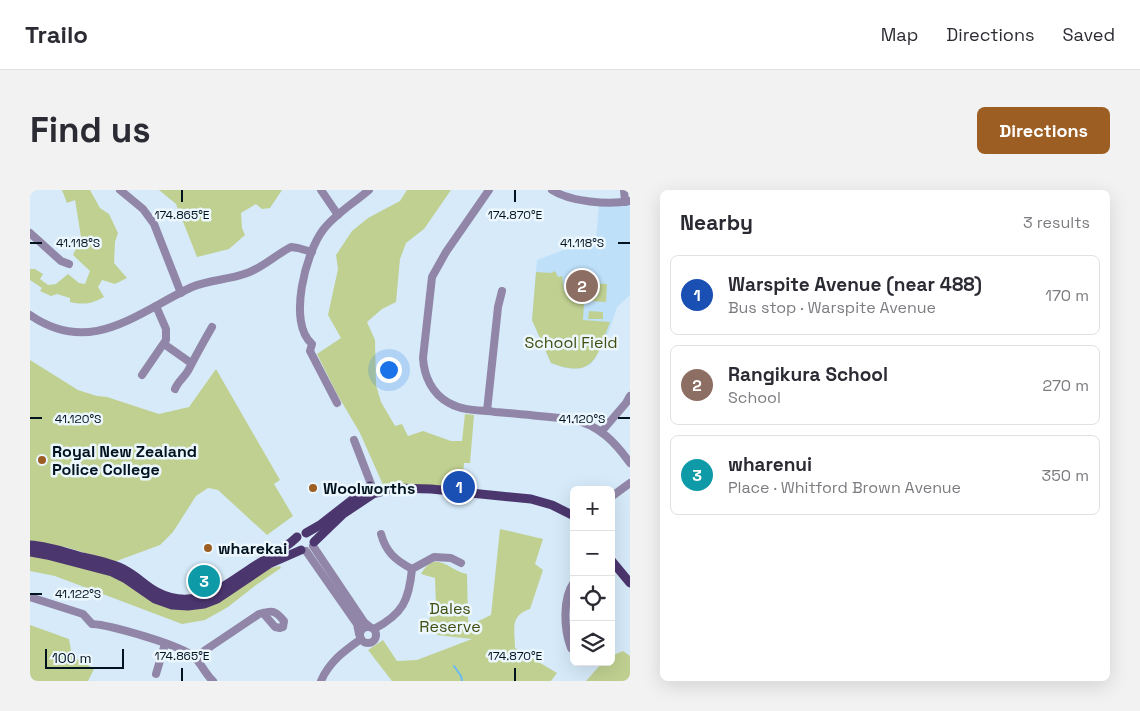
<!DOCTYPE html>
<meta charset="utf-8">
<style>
:root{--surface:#fff;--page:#f2f2f3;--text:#2b2b33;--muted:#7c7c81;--line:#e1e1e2;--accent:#9c5e23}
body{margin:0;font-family:"Space Grotesk",sans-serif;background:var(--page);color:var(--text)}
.controls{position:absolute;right:15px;bottom:15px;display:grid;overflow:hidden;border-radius:8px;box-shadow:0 5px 20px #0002}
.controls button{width:45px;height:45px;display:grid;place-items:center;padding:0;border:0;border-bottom:1px solid var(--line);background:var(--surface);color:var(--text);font:25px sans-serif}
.scale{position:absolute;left:15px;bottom:12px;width:79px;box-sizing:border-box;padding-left:5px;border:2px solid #021320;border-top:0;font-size:14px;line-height:18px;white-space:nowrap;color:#021320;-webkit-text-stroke:4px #ecf6fd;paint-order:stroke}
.you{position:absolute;left:358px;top:179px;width:18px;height:18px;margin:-12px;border:4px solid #fff;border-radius:50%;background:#1a73e8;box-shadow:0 0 0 8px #1a73e833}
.badge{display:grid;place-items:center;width:32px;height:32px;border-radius:50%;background:var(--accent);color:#fff;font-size:16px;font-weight:700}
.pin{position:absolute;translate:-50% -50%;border:2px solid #fff;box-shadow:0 1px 5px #0006}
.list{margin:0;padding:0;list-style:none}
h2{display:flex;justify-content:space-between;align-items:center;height:65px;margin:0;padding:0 20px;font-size:21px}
h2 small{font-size:16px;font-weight:400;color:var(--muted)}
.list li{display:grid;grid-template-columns:32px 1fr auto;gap:15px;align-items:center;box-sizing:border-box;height:80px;margin:0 10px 10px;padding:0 10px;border:1px solid var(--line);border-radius:8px}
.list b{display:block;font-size:19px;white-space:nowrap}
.list p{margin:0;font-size:16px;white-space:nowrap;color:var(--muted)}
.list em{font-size:16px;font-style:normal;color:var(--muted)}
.icon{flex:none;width:28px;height:28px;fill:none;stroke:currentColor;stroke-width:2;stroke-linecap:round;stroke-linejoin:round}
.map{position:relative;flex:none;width:600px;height:491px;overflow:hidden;border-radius:8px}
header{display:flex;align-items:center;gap:30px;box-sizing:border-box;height:70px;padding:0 25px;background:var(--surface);border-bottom:1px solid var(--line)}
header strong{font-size:24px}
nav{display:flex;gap:28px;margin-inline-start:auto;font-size:18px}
.intro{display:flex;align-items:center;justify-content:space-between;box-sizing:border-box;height:120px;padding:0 30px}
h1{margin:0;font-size:35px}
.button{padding:12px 22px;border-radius:8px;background:var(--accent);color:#fff;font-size:18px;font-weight:700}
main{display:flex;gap:30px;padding:0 30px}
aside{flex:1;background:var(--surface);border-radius:8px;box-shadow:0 5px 20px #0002}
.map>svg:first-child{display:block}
.built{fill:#bee0f9}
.green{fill:#c0d091}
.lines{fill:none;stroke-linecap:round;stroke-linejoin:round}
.stream{stroke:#6abbf2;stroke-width:2}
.minor{stroke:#9186a7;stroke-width:8}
.major{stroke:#4c366e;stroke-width:9}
.ticks{fill:none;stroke:#021320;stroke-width:2}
.poi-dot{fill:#9c5e23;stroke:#ecf6fd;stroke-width:2}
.labels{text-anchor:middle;stroke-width:5;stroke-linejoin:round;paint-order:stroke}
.park-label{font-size:16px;fill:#424e10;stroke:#ecf6fd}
.poi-label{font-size:16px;font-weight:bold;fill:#021320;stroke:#ecf6fd;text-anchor:start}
.ticks-label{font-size:12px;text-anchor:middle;fill:#021320;stroke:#ecf6fd;stroke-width:5;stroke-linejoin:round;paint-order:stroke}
</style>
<header>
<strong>Trailo</strong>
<nav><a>Map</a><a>Directions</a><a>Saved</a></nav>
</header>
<div class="intro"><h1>Find us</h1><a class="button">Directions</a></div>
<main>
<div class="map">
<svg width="600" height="491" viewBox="0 0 600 491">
<rect width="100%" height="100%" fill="#d6eaf9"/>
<path class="built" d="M600 14V105L587 117 576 150 561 174 549 179 535 178 521 173 502 130 507 70 566 48 569 15Z"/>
<g class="green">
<path d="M32 0H60L70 18 79 24 88 43 85 52 84 73 97 88 85 94 72 90 68 97 74 107C62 114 53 115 40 112V108L27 104 21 106 10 101 12 98 0 90V79H5L13 84 10 89 18 95 26 94 38 84 49 93 55 94 60 81 43 65 51 47 45 10 37 13Z"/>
<path d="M129 0H252L240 18 232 19 226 14 211 23 212 38 215 45 199 59 167 67 146 14Z"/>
<path d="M377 0H421L394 39 376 53 370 69 366 112 352 119 337 132 345 150 346 195 351 212 365 236 372 234 378 246 393 241 421 251H432L435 224 444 225 440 273H434L432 300 354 297 330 243 307 204 287 164 311 148 298 125 308 79 306 65 322 41 338 28 370 11Z"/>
<path d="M525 81 528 87 532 86 534 101 549 102 548 114H554L553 130 580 132C567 166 565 190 521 173L502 130 506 82 521 83Z"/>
<path d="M560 93 577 94 576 112 559 111Z"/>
<path d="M559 121 573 122V129H558Z"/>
<path d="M0 170 48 200 67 206 77 207 129 224 159 217 186 179 250 290 244 294 263 326 237 345 188 300 178 298 166 306 143 342 130 355 84 372 36 357 0 352Z"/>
<path d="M470 339 513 349 505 374 513 380 500 419C479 426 485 439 485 458L527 483 521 491H362L338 460 353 450 367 471 387 470 442 449 407 445 396 435 406 415 405 388 391 384C406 358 419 381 437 384L438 430 440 435 461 425Z"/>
<path d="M0 364 83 385 135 415 237 379 250 376 251 378 226 395 198 417 175 430 152 434 25 386 0 381Z"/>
<path d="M0 435 39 449 42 466 64 479 58 491H0Z"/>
<path d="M593 461 600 466V491H556L573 472H581V466Z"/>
</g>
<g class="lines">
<path class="stream" d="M424 476 431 486 432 491"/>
<g class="minor">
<path d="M90 0 113 19 124 34 151 103"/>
<path d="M291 0 308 25"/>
<path d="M459 0 416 62 402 87 393 168C394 186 402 204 419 213 433 221 450 220 465 222 491 224 517 227 542 229 569 235 585 252 600 273"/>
<path d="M522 0C540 12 579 15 600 11"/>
<path d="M594 0 595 12"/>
<path d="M0 43 31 71 39 74"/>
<path d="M0 125C61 167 106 123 162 97 178 90 197 90 214 84 230 80 245 65 261 57L268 58 282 62"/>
<path d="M134 154 161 173"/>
<path d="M112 185 136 150V139L126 116"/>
<path d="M145 199C148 191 155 187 159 179 166 165 174 151 182 137"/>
<path d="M307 213 280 161 282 154C257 133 276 62 293 40 305 24 324 13 339 0"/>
<path d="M457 221 468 117 472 101"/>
<path d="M572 241 596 213 600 206"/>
<path d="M324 250 341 294"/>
<path d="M581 307 600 293"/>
<path d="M351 344C356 362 365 370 382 379"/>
<path d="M283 356 334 432 340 437"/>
<path d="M276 361 327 434 329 444"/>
<path d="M0 407 53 424 62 434C80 435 151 455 164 467 172 474 175 484 183 491"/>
<circle cx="338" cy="445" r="8"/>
<path d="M344 439C373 424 379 410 382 379L404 367 421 368 431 373"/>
<path d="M541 458C534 440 532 409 544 392"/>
<path d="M165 467 229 424C242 420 245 420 254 431L253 437 250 438 245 437 233 423"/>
<path d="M126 484 135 454"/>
<path d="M291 491C299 472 314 461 331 449"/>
</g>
<g class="major">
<path d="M347 303 364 298 401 299 501 309 522 315 544 326"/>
<path d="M276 343 290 335 340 296"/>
<path d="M284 352 313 324 343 304"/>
<path d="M0 355C18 356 35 362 52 367 66 370 82 373 95 380 107 386 115 396 127 402 163 421 190 399 220 379 236 368 253 361 267 347"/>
<path d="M0 362 17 365 82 382 96 389 125 409 142 415 158 416 174 414 187 409 239 374 271 360"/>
<path d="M581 370 600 393"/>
</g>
</g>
<path class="ticks" d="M152 0V12M485 0V12M0 53H12M588 53H600M0 228H12M588 228H600M0 404H12M152 478V491M485 478V491"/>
<g class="poi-dot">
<circle cx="12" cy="270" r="5"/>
<circle cx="283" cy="298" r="5"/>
<circle cx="178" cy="358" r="5"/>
</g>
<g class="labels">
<g class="park-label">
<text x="541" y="158">School Field</text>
<text x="420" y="424">Dales<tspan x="420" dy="18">Reserve</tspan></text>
</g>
<g class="poi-label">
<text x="22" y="267">Royal New Zealand<tspan x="22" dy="18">Police College</tspan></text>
<text x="293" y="304">Woolworths</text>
<text x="188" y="364">wharekai</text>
</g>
</g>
<g class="ticks-label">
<text x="152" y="29">174.865°E</text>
<text x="485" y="29">174.870°E</text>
<text x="48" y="57">41.118°S</text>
<text x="552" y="57">41.118°S</text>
<text x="48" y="233">41.120°S</text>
<text x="552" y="233">41.120°S</text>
<text x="48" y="408">41.122°S</text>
<text x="152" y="470">174.865°E</text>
<text x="485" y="470">174.870°E</text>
</g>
</svg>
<div class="controls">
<button>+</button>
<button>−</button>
<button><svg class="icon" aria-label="locate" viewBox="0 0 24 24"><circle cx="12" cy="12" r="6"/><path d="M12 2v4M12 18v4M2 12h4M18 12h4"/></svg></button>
<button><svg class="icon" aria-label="layers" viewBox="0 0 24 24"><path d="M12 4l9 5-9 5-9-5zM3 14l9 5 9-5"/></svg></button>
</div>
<div class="scale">100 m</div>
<div class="you"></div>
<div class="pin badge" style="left:429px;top:297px;background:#1a4fb4">1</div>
<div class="pin badge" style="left:552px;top:96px;background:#8d6e63">2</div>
<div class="pin badge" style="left:174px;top:391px;background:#0f9aa8">3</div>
</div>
<aside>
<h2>Nearby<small>3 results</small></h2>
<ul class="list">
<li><span class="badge" style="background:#1a4fb4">1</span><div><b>Warspite Avenue (near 488)</b><p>Bus stop · Warspite Avenue</p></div><em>170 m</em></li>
<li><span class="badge" style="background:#8d6e63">2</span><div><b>Rangikura School</b><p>School</p></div><em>270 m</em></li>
<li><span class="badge" style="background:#0f9aa8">3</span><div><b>wharenui</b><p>Place · Whitford Brown Avenue</p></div><em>350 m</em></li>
</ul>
</aside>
</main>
